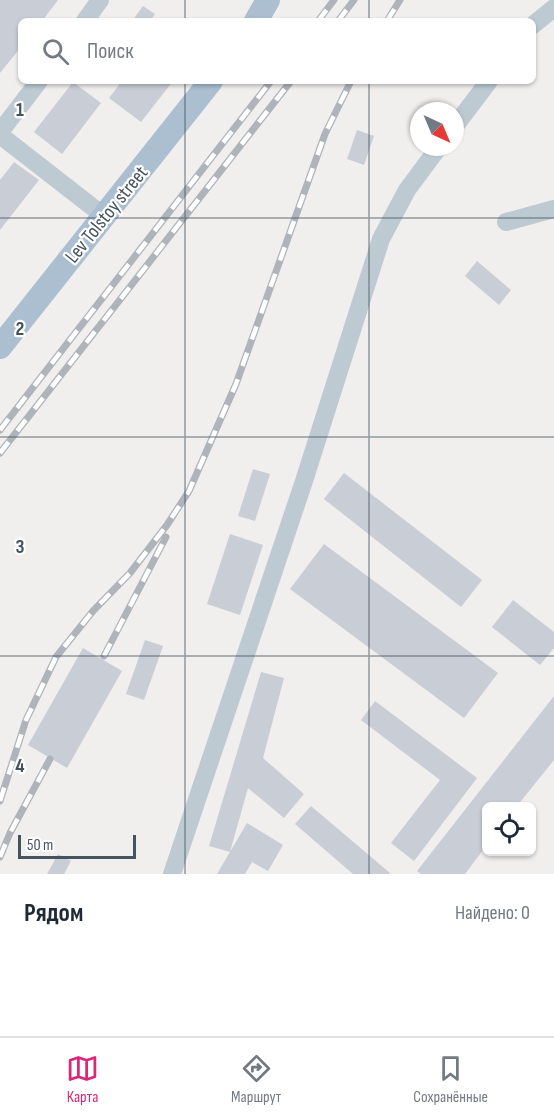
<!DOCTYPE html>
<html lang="ru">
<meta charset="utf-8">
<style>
:root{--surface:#fff;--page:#f2f2f3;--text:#1f2937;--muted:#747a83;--line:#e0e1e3;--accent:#db2777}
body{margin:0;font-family:"Sofia Sans Condensed",sans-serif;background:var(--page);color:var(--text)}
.controls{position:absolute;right:18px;bottom:18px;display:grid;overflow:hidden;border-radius:9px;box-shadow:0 2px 4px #0004}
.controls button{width:54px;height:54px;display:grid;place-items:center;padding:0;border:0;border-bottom:2px solid var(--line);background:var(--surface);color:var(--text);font:30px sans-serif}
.compass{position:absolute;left:410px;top:102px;width:54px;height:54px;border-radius:50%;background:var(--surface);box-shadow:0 2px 4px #0004;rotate:136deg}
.scale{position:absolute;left:18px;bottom:15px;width:118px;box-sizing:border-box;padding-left:6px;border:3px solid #44535e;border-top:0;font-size:16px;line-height:21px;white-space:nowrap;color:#44535e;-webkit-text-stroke:4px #fff;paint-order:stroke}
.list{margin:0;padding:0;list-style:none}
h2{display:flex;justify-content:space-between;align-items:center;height:78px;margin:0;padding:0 24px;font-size:26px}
h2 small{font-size:20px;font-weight:400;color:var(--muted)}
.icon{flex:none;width:33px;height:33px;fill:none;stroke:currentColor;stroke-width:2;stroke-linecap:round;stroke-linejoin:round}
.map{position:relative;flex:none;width:554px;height:874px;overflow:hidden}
.search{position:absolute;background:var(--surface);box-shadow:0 2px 4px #0004;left:18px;right:18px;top:18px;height:66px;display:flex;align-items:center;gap:15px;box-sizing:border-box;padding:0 21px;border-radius:9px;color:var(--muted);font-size:22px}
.sheet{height:162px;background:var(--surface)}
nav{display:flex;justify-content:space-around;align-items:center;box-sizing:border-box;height:84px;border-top:2px solid var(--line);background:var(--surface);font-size:16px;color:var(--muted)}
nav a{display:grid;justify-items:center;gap:3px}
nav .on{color:var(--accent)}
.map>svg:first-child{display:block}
.building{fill:#c9cdd5}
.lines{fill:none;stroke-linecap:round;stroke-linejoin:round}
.minor{stroke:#bdcad2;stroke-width:18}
.major{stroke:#abbfd1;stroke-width:24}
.rail-casing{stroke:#afb4ba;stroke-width:7}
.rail{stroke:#fff;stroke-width:4.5;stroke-dasharray:14;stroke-linecap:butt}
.grid{fill:none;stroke:#44535e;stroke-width:1.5;stroke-opacity:0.55}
.labels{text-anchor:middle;stroke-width:4.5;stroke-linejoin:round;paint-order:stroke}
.street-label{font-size:20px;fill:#44535e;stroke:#fff}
.grid-label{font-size:20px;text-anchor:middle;font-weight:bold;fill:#44535e;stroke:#fff;stroke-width:4.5;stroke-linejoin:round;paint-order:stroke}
</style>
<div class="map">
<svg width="554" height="874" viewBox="0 0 554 874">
<rect width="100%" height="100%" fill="#f1eeee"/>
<g class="building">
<path d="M0 0H58L42 21H21V47L0 73Z"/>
<path d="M143 6 155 14 150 21H132Z"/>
<path d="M122 81H173L141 122 109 98Z"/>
<path d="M73 82 101 103 62 154 34 132Z"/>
<path d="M357 130 374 136 364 165 347 159Z"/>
<path d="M14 162 39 180 0 230V180Z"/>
<path d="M477 261 511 290 499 305 465 276Z"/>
<path d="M253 469 270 474 255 521 238 516Z"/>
<path d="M344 473 482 580 461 607 324 499Z"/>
<path d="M230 534 263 545 240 615 207 604Z"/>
<path d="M324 544 498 673 464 718 290 589Z"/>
<path d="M513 600 554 632V648L540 665 492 627Z"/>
<path d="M145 640 163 646 144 700 126 694Z"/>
<path d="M83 648 122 671 67 768 28 745Z"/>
<path d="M261 672 284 678 263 758 304 794 284 818 248 788 230 852 209 846Z"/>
<path d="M554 696V760L517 806H486V846L465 874H421L417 871Z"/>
<path d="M375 701 477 778 414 861 391 843 440 780 361 720Z"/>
<path d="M311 806 390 873 389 874H353L295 824Z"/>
<path d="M247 823 283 845 268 871 252 862 245 874H217Z"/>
<path d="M58 854 71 861 64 874H47Z"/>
</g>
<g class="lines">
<g class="minor">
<path d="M85 21 100 0"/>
<path d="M533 25 554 8"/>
<path d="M455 126 489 81"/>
<path d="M0 132 39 81"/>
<path d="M0 135 104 216"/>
<path d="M506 222 554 209"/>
<path d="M172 874 304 481 381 239 407 190 439 147"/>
</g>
<g class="major">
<path d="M256 21 268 0"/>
<path d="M0 347 211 81"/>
</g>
<defs>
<g id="rail">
<path d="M318 21 334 0"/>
<path d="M338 21 354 0"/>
<path d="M387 21 400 0"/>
<path d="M0 430 271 81"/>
<path d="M0 453 291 81"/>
<path d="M104 656 166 537"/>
<path d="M0 801 26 720 56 657 93 611 130 573 167 525 189 491 236 384 325 134 351 81"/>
<path d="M0 857 10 833 50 759"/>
</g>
</defs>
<use href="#rail" class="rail-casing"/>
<use href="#rail" class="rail"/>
</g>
<path class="grid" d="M185 0V21M369 0V21M185 81V874M369 81V874M0 218H554M0 437H554M0 656H554"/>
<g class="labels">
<g class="street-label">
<text transform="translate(106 214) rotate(-51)" y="7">Lev Tolstoy street</text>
</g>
</g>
<g class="grid-label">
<text x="20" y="116">1</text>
<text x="20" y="335">2</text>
<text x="20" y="553">3</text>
<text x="20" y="772">4</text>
</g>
</svg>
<div class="controls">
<button><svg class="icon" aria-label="locate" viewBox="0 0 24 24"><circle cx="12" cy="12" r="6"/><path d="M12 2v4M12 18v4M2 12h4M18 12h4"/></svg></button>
</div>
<svg class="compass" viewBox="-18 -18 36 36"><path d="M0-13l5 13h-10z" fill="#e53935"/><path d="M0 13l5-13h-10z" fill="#747a83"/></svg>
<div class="scale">50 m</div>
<div class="search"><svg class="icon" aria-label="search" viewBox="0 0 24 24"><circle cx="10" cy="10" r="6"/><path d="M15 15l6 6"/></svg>Поиск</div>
</div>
<section class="sheet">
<h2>Рядом<small>Найдено: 0</small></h2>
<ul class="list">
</ul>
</section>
<nav>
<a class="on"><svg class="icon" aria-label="map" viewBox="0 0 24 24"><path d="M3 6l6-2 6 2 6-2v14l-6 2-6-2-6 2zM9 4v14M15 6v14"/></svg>Карта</a>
<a><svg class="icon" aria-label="directions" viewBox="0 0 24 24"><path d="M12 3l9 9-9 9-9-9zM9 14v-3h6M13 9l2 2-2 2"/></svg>Маршрут</a>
<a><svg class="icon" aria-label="saved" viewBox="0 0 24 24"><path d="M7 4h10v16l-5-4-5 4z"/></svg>Сохранённые</a>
</nav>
